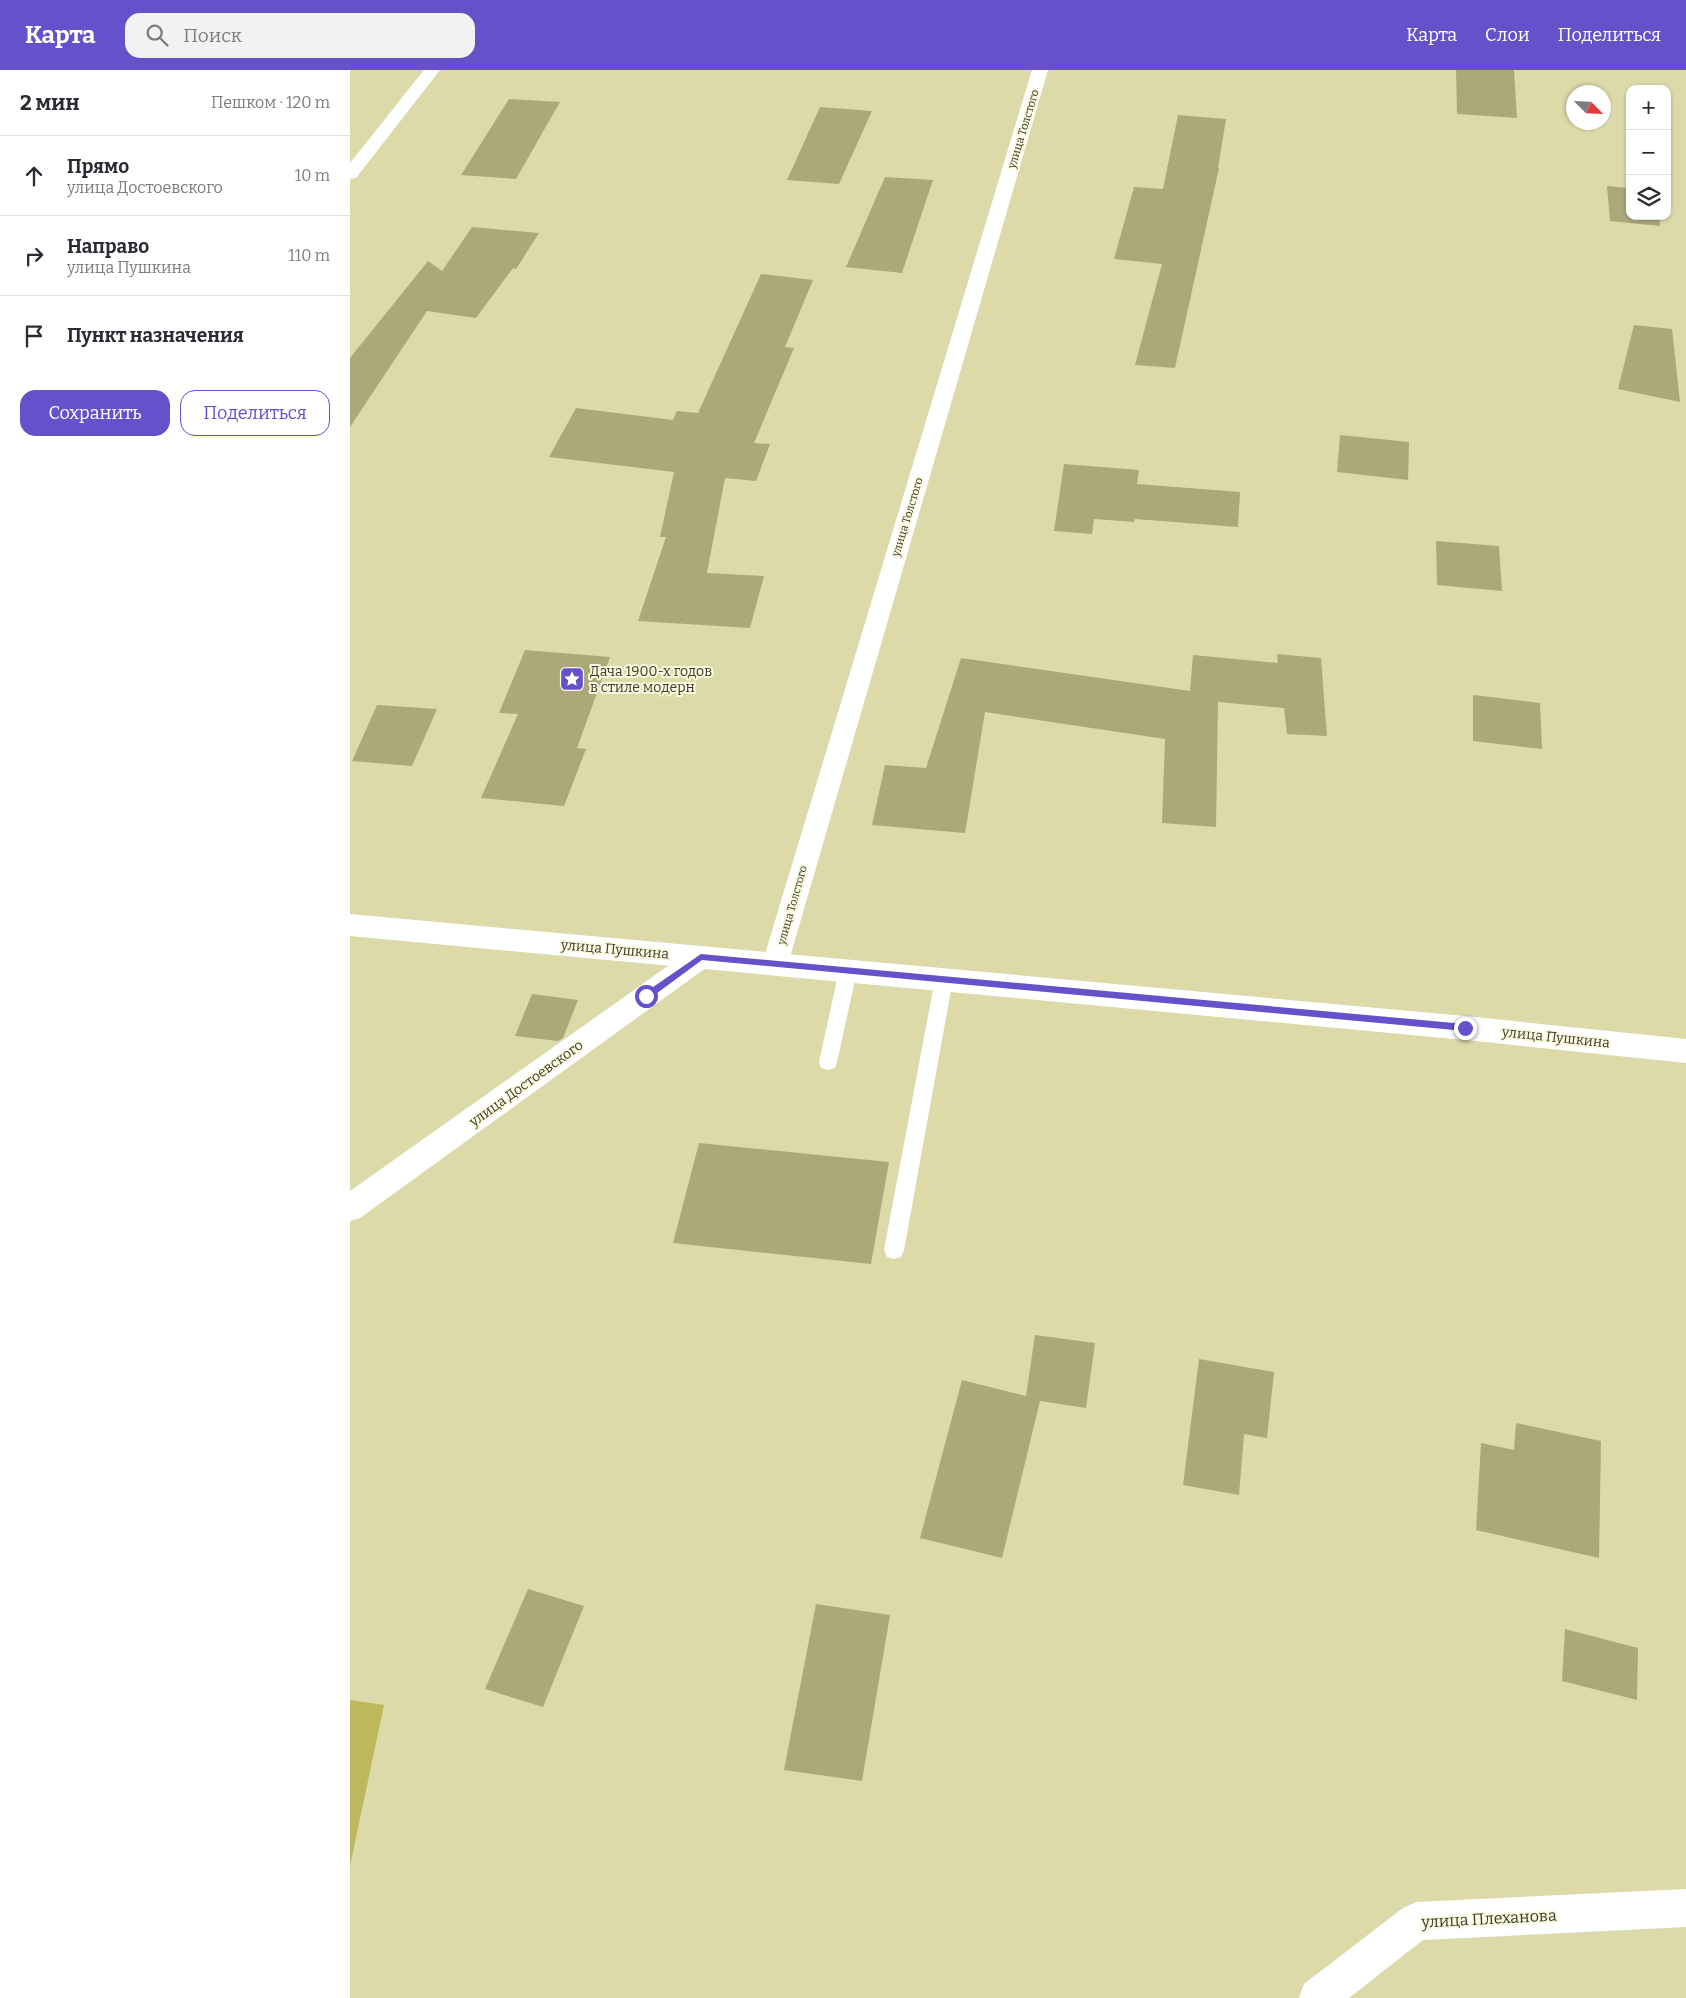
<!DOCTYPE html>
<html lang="ru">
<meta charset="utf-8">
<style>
:root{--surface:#fff;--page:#f2f2f3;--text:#2b2b33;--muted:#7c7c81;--line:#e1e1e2;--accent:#6651ca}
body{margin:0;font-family:Bitter,serif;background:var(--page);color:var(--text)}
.controls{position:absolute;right:15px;top:15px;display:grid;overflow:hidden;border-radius:10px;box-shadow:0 1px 4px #0004}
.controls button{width:45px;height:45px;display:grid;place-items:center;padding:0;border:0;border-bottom:1px solid var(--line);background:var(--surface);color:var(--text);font:25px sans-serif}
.compass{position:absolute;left:1216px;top:15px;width:45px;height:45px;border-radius:50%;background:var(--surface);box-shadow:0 1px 4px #0004;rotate:114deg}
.stop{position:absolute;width:15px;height:15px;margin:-11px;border:4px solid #6651ca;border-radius:50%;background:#fff}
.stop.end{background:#6651ca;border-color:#fff;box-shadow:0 1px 5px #0008}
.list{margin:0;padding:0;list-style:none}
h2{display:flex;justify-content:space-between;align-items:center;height:65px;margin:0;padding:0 20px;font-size:21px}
h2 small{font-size:16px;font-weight:400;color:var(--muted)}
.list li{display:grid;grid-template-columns:32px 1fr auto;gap:15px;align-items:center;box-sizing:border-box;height:80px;padding:0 20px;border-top:1px solid var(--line)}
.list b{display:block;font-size:19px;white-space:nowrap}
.list p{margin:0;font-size:16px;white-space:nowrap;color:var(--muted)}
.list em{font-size:16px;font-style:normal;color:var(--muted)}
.actions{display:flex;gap:10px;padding:15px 20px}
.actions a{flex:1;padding:11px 0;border:1px solid var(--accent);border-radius:15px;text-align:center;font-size:18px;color:var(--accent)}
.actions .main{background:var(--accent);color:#fff}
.icon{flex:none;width:28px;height:28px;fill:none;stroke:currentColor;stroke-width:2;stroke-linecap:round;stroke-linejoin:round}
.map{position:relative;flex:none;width:1336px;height:1928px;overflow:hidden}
header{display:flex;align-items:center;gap:30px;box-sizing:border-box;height:70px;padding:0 25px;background:var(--accent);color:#fff}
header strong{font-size:24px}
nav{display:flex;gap:28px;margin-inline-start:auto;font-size:18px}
.search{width:350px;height:45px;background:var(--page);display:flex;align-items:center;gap:12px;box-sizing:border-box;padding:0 18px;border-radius:15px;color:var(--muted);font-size:19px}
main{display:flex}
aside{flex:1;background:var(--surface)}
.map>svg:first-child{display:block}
.green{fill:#bcb85b}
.building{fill:#aba97a}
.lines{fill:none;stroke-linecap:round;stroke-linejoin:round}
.service{fill:#fff;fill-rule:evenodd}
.minor{fill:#fff;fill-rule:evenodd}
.secondary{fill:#fff;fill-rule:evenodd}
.route{fill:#6651ca}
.labels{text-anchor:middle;stroke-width:4;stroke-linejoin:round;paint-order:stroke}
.far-street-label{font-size:11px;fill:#3c3b27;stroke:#fafae1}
.poi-label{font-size:14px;fill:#3c3b27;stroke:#fafae1;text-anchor:start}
.street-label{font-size:14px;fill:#3c3b27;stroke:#fafae1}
.near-street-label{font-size:16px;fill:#3c3b27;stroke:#fafae1}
</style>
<header>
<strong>Карта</strong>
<div class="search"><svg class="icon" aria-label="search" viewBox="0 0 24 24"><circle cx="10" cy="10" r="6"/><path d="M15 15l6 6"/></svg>Поиск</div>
<nav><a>Карта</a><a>Слои</a><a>Поделиться</a></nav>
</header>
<main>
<aside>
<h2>2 мин<small>Пешком · 120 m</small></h2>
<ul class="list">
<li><svg class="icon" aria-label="ahead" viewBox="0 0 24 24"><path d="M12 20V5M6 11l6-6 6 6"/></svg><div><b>Прямо</b><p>улица Достоевского</p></div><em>10 m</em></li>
<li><svg class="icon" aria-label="right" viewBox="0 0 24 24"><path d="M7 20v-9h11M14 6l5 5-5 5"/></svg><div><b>Направо</b><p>улица Пушкина</p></div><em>110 m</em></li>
<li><svg class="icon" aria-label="arrive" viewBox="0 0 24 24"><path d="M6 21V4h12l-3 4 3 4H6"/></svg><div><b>Пункт назначения</b></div></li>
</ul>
<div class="actions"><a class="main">Сохранить</a><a>Поделиться</a></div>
</aside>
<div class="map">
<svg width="1336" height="1928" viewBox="0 0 1336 1928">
<rect width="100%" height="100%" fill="#dcdaa9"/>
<path class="green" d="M0 1630 34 1635 0 1796Z"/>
<g class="building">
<path d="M1106 0H1164L1167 48 1107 44Z"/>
<path d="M159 29 210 32 166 109 111 105Z"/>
<path d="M470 37 522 41 489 114 437 110Z"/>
<path d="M828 45 876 49 868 98H869L825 298 785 295 812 194 764 189 784 117 813 119Z"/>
<path d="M535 107 583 110 552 203 496 197Z"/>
<path d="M1257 116 1280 118V146H1309L1310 156 1260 151Z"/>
<path d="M122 157 189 163 166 199 163 198 126 248 77 241 0 357V288L78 191 92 201Z"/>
<path d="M411 204 463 210 435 277 444 278 404 373 420 374 406 411 375 408 357 503 414 506 400 558 288 551 316 467H310L324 402 199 387 226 338 323 350 327 341 348 343Z"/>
<path d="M1284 255 1322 259 1330 332 1268 319Z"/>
<path d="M990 365 1059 372 1058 410 987 402Z"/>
<path d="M714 394 789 400 787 414 890 422 888 457 785 449 784 452 744 449 742 464 704 461Z"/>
<path d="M1086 471 1149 476 1152 521 1087 515Z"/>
<path d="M175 580 260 587 227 678 236 679 214 736 131 728 168 644 149 643Z"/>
<path d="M927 584 971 588 977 666 937 664 934 638 868 632 866 757 812 753 815 669 635 642 615 763 522 755 535 695 576 698 611 588 840 621 843 585 928 593Z"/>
<path d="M1123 625 1190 633 1192 679 1123 671Z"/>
<path d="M27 635 87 639 62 696 2 691Z"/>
<path d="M182 924 228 930 213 968 208 971 165 966Z"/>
<path d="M349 1073 539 1092 521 1194 323 1173Z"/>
<path d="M685 1265 745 1273 736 1338 690 1331 652 1488 570 1468 612 1310 676 1326Z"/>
<path d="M849 1289 924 1302 917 1368 894 1364 889 1425 833 1415Z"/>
<path d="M1166 1353 1251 1371 1249 1488 1126 1460 1131 1373 1164 1380Z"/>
<path d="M178 1519 234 1536 193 1637 135 1619Z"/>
<path d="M466 1534 540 1545 512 1711 434 1700Z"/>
<path d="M1215 1559 1288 1578 1287 1630 1212 1611Z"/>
</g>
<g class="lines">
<g class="service">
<path d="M498 893 504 896 507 901 487 992 485 998 478 1000 471 998 469 992 489 901 492 896Z"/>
<path d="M594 901 600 904 603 909 554 1180 551 1187 544 1189 537 1187 534 1180 585 909 588 904Z"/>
</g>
<g class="minor">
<path d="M74 0H90L6 108 0 109V93Z"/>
<path d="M682 0H698L438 894 434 902 425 905 416 902 412 894Z"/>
<path d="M351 876 360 879 364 887 360 895 10 1148 0 1151V1121L342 879Z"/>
<path d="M1336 1819V1857L1073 1870 999 1928H949L954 1914 1053 1838 1066 1832Z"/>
</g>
<path class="secondary" d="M0 844 1115 946 1336 969V993L1115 970 0 866Z"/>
</g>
<path class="route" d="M351 884 1115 954 1119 958 1115 961 352 890 299 929H293V924Z"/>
<defs>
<symbol id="sight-square" viewBox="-11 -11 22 22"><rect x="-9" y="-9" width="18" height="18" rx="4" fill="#6651ca" stroke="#fafae1"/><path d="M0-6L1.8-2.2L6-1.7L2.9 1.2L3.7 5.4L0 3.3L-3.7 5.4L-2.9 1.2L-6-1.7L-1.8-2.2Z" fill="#fff"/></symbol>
</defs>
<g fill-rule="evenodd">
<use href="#sight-square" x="208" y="595" width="28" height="28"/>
</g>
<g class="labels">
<g class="far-street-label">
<text transform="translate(673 59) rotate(-73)" y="4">улица Толстого</text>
<text transform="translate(557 447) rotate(-73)" y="4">улица Толстого</text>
<text transform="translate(442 835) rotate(-74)" y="4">улица Толстого</text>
</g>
<g class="poi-label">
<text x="240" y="606">Дача 1900-х годов<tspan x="240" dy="16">в стиле модерн</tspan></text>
</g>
<g class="street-label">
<text transform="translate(265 879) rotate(5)" y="5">улица Пушкина</text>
<text transform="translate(1206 967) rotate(6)" y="5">улица Пушкина</text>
<text transform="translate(176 1013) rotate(-36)" y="5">улица Достоевского</text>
</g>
<g class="near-street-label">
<text transform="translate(1139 1848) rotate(-3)" y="6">улица Плеханова</text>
</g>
</g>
</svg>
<div class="controls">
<button>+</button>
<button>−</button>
<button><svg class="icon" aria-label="layers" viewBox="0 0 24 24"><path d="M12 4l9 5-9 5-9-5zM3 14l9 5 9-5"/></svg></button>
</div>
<svg class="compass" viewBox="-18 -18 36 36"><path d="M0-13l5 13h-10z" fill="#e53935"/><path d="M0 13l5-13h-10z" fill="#7c7c81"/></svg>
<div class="stop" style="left:296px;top:926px"></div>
<div class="stop end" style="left:1115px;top:958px"></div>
</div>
</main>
